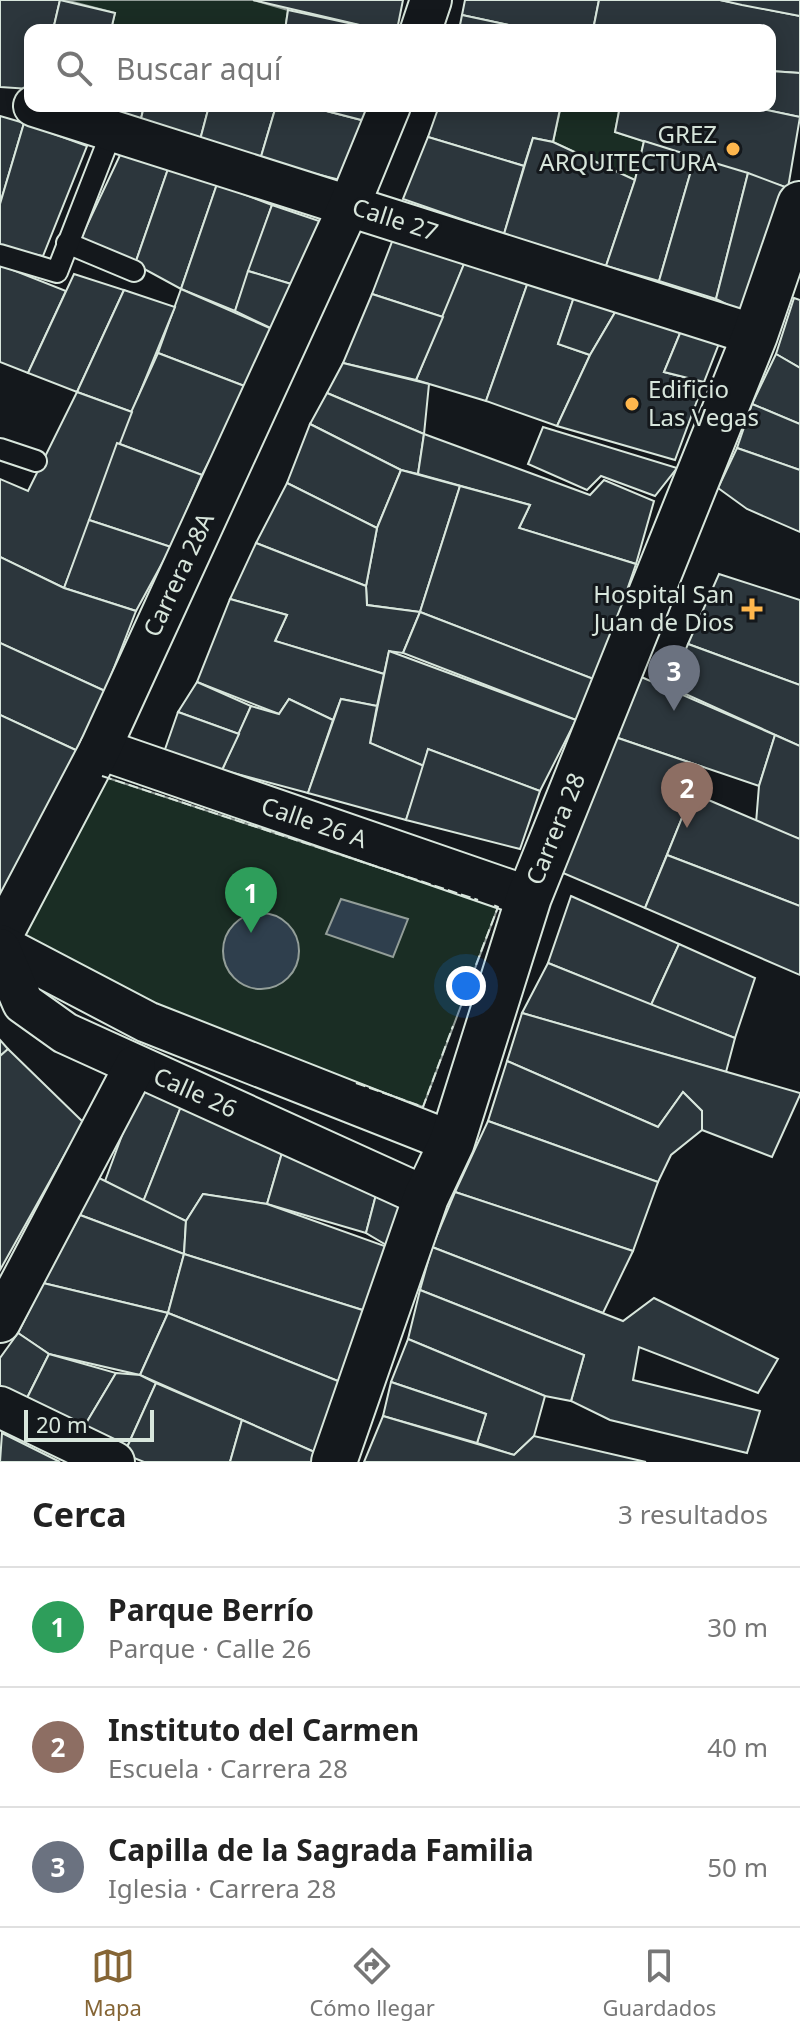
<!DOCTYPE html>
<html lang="es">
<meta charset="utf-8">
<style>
:root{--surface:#fff;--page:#f6f6f6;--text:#222;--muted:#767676;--line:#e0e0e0;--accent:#856535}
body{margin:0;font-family:"Noto Sans",sans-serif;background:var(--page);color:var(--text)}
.scale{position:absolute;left:24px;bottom:20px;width:130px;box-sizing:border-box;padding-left:8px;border:4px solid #d8e6dc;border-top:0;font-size:22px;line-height:28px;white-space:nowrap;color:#d8e6dc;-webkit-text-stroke:6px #14181c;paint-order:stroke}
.you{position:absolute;left:466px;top:986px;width:28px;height:28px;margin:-20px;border:6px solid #fff;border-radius:50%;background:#1a73e8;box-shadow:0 0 0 12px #1a73e833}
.badge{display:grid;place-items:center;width:52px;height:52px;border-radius:50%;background:var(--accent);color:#fff;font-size:26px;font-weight:700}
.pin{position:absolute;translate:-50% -66px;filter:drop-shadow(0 2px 4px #0008)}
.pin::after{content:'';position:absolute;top:42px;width:28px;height:24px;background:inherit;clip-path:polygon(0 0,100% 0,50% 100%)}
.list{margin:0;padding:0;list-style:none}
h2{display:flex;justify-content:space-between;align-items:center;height:104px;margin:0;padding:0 32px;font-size:34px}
h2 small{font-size:26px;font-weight:400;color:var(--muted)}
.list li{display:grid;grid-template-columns:52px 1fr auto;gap:24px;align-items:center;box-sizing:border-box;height:120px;padding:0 32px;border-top:2px solid var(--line)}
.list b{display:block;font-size:30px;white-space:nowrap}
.list p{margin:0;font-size:26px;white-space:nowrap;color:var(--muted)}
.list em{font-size:26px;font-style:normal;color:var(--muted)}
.icon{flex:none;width:44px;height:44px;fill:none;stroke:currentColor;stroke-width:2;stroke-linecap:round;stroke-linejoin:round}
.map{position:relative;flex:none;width:800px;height:1462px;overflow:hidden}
.search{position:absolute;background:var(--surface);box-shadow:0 4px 20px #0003;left:24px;right:24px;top:24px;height:88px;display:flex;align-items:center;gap:20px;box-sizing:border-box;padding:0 28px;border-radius:16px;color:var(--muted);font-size:30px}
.sheet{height:464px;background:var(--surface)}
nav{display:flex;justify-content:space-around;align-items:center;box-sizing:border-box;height:112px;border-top:2px solid var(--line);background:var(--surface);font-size:22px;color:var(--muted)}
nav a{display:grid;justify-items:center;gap:4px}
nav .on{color:var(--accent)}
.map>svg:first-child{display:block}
.green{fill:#1a2d24;stroke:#939e99;stroke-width:2}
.water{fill:#2f3f4d;stroke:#939e99;stroke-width:2}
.building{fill:#2c363c;stroke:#d8e6dc;stroke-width:2}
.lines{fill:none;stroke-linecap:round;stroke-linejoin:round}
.service-casing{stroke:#d8e6dc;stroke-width:24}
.minor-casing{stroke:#d8e6dc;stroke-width:44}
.secondary-casing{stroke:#d8e6dc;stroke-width:48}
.service{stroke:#14181c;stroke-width:20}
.minor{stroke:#14181c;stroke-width:40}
.secondary{stroke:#14181c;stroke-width:44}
.fence{stroke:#d8e6dc;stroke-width:2;stroke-dasharray:10 4;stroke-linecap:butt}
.poi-dot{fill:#ffb74d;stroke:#14181c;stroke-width:3}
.labels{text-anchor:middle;stroke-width:6;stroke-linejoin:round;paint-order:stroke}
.poi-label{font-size:24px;fill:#d8e6dc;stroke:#14181c;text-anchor:end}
.street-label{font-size:24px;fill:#d8e6dc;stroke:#14181c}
</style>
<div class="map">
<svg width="800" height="1462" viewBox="0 0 800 1462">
<rect width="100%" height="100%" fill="#14181c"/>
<g class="green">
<path d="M65 0H253L288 10 285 30H128L112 25 115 13Z"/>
<path d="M561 106H620L615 132 644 141 635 180 553 142Z"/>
<path d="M102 776 498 907 423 1107 165 1013 9 943Z"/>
</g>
<g class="water">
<path d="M341 899 408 919 393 957 326 934Z"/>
<circle cx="261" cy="951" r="38"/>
</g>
<g class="building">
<path d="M0 0H60L53 30H30V89L0 87Z"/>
<path d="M60 0 115 13 111 30H53Z"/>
<path d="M253 0H403L397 30H381Z"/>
<path d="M465 0H599L593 30H532L462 15Z"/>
<path d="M599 0H720L800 16V73L770 71V30H593Z"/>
<path d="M720 0H800V16L742 5Z"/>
<path d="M288 10 381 30H285Z"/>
<path d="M462 15 532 30H459Z"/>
<path d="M770 71 800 73V117L748 106H770Z"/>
<path d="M94 106H144L140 123Z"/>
<path d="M144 106H209L200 140 140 123Z"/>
<path d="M209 106H276L260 160 200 140Z"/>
<path d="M276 106H307L377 124 344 181 260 160Z"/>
<path d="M307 106H384L377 124Z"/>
<path d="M439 106H542L560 109 553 142 533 138 524 166 428 137Z"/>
<path d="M620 106H748L800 117 788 188 615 132Z"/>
<path d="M0 116 24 123 0 204Z"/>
<path d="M24 123 87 146 43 256 0 248V204Z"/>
<path d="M428 137 524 166 504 234 403 199Z"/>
<path d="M533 138 553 142 635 180 606 266 504 234Z"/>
<path d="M644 141 695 157 659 281 606 266 635 180Z"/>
<path d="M121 153 168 169 135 264 80 240Z"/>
<path d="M695 157 748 173 716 299 659 281Z"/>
<path d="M168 169 217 184 181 289 135 264Z"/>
<path d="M748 173 788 188 742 312 716 299Z"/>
<path d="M217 184 272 205 235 311 181 289Z"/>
<path d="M272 205 328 224 301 287 248 271Z"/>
<path d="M395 234 466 259 443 317 372 294Z"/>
<path d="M466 259 528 282 486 401 416 380Z"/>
<path d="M0 265 66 291 28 373 0 362Z"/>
<path d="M248 271 301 287 281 333 235 311Z"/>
<path d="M74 274 124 290 77 392 28 373Z"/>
<path d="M528 282 574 297 558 344 590 355 557 426 486 401Z"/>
<path d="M181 289 281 333 247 387 158 353Z"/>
<path d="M124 290 175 307 132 412 77 392Z"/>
<path d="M372 294 443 317 416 380 343 363Z"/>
<path d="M574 297 617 309 590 355 558 344Z"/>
<path d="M794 298 800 300V368L776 354Z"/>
<path d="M617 309 683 326 664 372 704 382 675 460 557 426 590 355Z"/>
<path d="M683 326 720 341 704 382 664 372Z"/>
<path d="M158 353 247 387 202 475 117 443Z"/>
<path d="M776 354 800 368V424L752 404Z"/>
<path d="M343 363 429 384 424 434 327 393Z"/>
<path d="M77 392 132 412 64 588 0 557V479L28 491Z"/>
<path d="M327 393 424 434 418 474 401 470 310 424Z"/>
<path d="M752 404 800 424V470L737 448Z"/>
<path d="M310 424 401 470 377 528 287 483Z"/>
<path d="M543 427 677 468 655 496 601 476 587 490 528 464Z"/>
<path d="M424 434 590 495 604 480 654 501 636 564 519 528 530 505 418 474Z"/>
<path d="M117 443 202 475 171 547 89 520Z"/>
<path d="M737 448 800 470V532L747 509 718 488Z"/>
<path d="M401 470 460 486 420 612 367 605 366 586 377 528Z"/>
<path d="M287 483 377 528 366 586 256 543Z"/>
<path d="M460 486 530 505 519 528 636 564 596 680 420 612Z"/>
<path d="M89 520 171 547 136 611 64 588Z"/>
<path d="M256 543 366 586 367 605 420 612 403 653 389 651 384 674 275 641 287 615 230 599Z"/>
<path d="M0 557 64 588 136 611 105 691 0 643Z"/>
<path d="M719 574 800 600V685L688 644Z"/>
<path d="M230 599 287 615 275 641 384 674 377 706 341 699 333 720 289 699 279 714 197 682Z"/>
<path d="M420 612 596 680 576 720 403 653Z"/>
<path d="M0 643 105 691 80 752 0 715Z"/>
<path d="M688 644 800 685V746L670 687Z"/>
<path d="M389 651 576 720 540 791 428 749 424 766 370 743Z"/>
<path d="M639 676 775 735 759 786 615 737Z"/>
<path d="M197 682 251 706 239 734 178 712Z"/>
<path d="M289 699 333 720 308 793 222 770 251 706 279 714Z"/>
<path d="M341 699 377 706 370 743 424 766 406 820 308 793Z"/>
<path d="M178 712 239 734 222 770 163 755Z"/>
<path d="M0 715 80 752 0 902Z"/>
<path d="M775 735 800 746V839L756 823 759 786Z"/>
<path d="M615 737 703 767 645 908 556 870Z"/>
<path d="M428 749 540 791 520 849 406 820Z"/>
<path d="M692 793 800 839V906L667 855Z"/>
<path d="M667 855 800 906V975L645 908Z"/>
<path d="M571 896 679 944 651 1005 548 963Z"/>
<path d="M679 944 755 978 735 1038 651 1005Z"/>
<path d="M548 963 735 1038 726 1072 522 1013Z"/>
<path d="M522 1013 800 1093V1095L772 1157 702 1130V1111L683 1092 658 1127 507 1061Z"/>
<path d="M0 1040 8 1049 0 1056Z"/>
<path d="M8 1049 83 1122 0 1270V1056Z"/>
<path d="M507 1061 658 1127 683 1092 702 1111V1130L671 1155 658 1182 488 1121Z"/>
<path d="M140 1087 182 1104 143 1202 105 1181Z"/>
<path d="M182 1104 284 1146 267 1204 203 1194 186 1221 143 1202Z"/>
<path d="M488 1121 658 1182 633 1251 455 1192Z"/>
<path d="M284 1146 378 1187 366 1233 267 1204Z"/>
<path d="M93 1175 186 1221 184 1254 80 1215Z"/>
<path d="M378 1187 404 1197 393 1249 366 1233Z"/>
<path d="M455 1192 633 1251 603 1313 432 1247Z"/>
<path d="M203 1194 267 1204 393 1249 372 1313 184 1254 186 1221Z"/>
<path d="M80 1215 184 1254 168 1313 43 1283Z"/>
<path d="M432 1247 623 1321 654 1298 778 1359 758 1393 639 1347 633 1380 760 1411 747 1453 610 1420 571 1401 584 1355 420 1290Z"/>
<path d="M184 1254 372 1313 343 1383 168 1313Z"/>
<path d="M43 1283 168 1313 140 1375 49 1354 18 1333Z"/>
<path d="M420 1290 584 1355 571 1401 545 1396 408 1339Z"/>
<path d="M168 1313 343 1383 319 1454 140 1375Z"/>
<path d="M18 1333 49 1354 23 1406 0 1387V1358Z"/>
<path d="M408 1339 545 1396 534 1436 514 1455 477 1443 486 1414 391 1382Z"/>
<path d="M49 1354 116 1373 85 1425 23 1406Z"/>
<path d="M116 1373 140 1375 156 1383 124 1454 85 1425Z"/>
<path d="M391 1382 486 1414 477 1443 383 1416Z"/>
<path d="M156 1383 242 1420 230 1462H144L124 1454Z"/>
<path d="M383 1416 514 1455 534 1436 646 1462H364Z"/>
<path d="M242 1420 319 1454 316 1462H230Z"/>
<path d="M2 1433 60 1462H0Z"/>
</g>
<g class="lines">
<defs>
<g id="service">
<path d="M67 243 134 271"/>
<path d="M0 255 57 272 112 131"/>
<path d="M0 449 36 461"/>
</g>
<g id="minor">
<path d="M421 30 431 0"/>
<path d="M34 106 755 335"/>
<path d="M100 749 529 897"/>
<path d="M0 939 100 749 349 206 390 106"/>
<path d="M0 945 147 1022 452 1142"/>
<path d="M0 949 23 1003 65 1033 426 1197"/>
<path d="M0 1322 135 1066"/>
<path d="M0 1407 114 1462"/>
</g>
<path id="secondary" d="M334 1462 426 1197 452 1142 529 897 755 335 800 204"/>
</defs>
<use href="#service" class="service-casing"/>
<use href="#minor" class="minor-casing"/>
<use href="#secondary" class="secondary-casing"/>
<use href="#service" class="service"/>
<use href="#minor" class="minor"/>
<use href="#secondary" class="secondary"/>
<g class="fence">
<path d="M102 776 478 900"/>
<path d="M466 991 498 907 493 905"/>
<path d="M356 1083 423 1107 453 1026"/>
</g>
</g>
<g class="poi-dot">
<circle cx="733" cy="149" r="8"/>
<circle cx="632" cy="404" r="8"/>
<path d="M748 597h8v8h8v8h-8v8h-8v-8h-8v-8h8z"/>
</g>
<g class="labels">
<g class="poi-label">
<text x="717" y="143">GREZ<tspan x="717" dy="28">ARQUITECTURA</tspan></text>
<text x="648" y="398" text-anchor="start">Edificio<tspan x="648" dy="28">Las Vegas</tspan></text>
<text x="734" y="603">Hospital San<tspan x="734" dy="28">Juan de Dios</tspan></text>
</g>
<g class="street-label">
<text transform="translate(395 220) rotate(18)" y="8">Calle 27</text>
<text transform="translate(179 575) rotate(-65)" y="8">Carrera 28A</text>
<text transform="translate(314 823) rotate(19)" y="8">Calle 26 A</text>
<text transform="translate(556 829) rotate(-68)" y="8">Carrera 28</text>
<text transform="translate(195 1093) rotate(24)" y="8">Calle 26</text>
</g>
</g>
</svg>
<div class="scale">20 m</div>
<div class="you"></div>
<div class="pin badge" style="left:251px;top:933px;background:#2e9e5b">1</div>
<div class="pin badge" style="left:687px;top:828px;background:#8d6e63">2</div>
<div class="pin badge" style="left:674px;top:711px;background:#6b7280">3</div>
<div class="search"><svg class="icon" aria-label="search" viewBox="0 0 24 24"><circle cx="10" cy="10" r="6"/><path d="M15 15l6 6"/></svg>Buscar aquí</div>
</div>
<section class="sheet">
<h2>Cerca<small>3 resultados</small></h2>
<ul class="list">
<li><span class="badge" style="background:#2e9e5b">1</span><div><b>Parque Berrío</b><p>Parque · Calle 26</p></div><em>30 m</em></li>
<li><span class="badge" style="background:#8d6e63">2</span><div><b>Instituto del Carmen</b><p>Escuela · Carrera 28</p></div><em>40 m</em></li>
<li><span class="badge" style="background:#6b7280">3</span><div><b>Capilla de la Sagrada Familia</b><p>Iglesia · Carrera 28</p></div><em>50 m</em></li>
</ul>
</section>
<nav>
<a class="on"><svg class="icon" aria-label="map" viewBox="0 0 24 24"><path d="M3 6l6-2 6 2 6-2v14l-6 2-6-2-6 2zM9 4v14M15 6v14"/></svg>Mapa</a>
<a><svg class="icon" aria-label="directions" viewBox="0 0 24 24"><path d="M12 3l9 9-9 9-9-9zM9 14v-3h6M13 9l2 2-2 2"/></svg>Cómo llegar</a>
<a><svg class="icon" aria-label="saved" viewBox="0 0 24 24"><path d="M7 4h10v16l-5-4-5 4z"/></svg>Guardados</a>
</nav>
